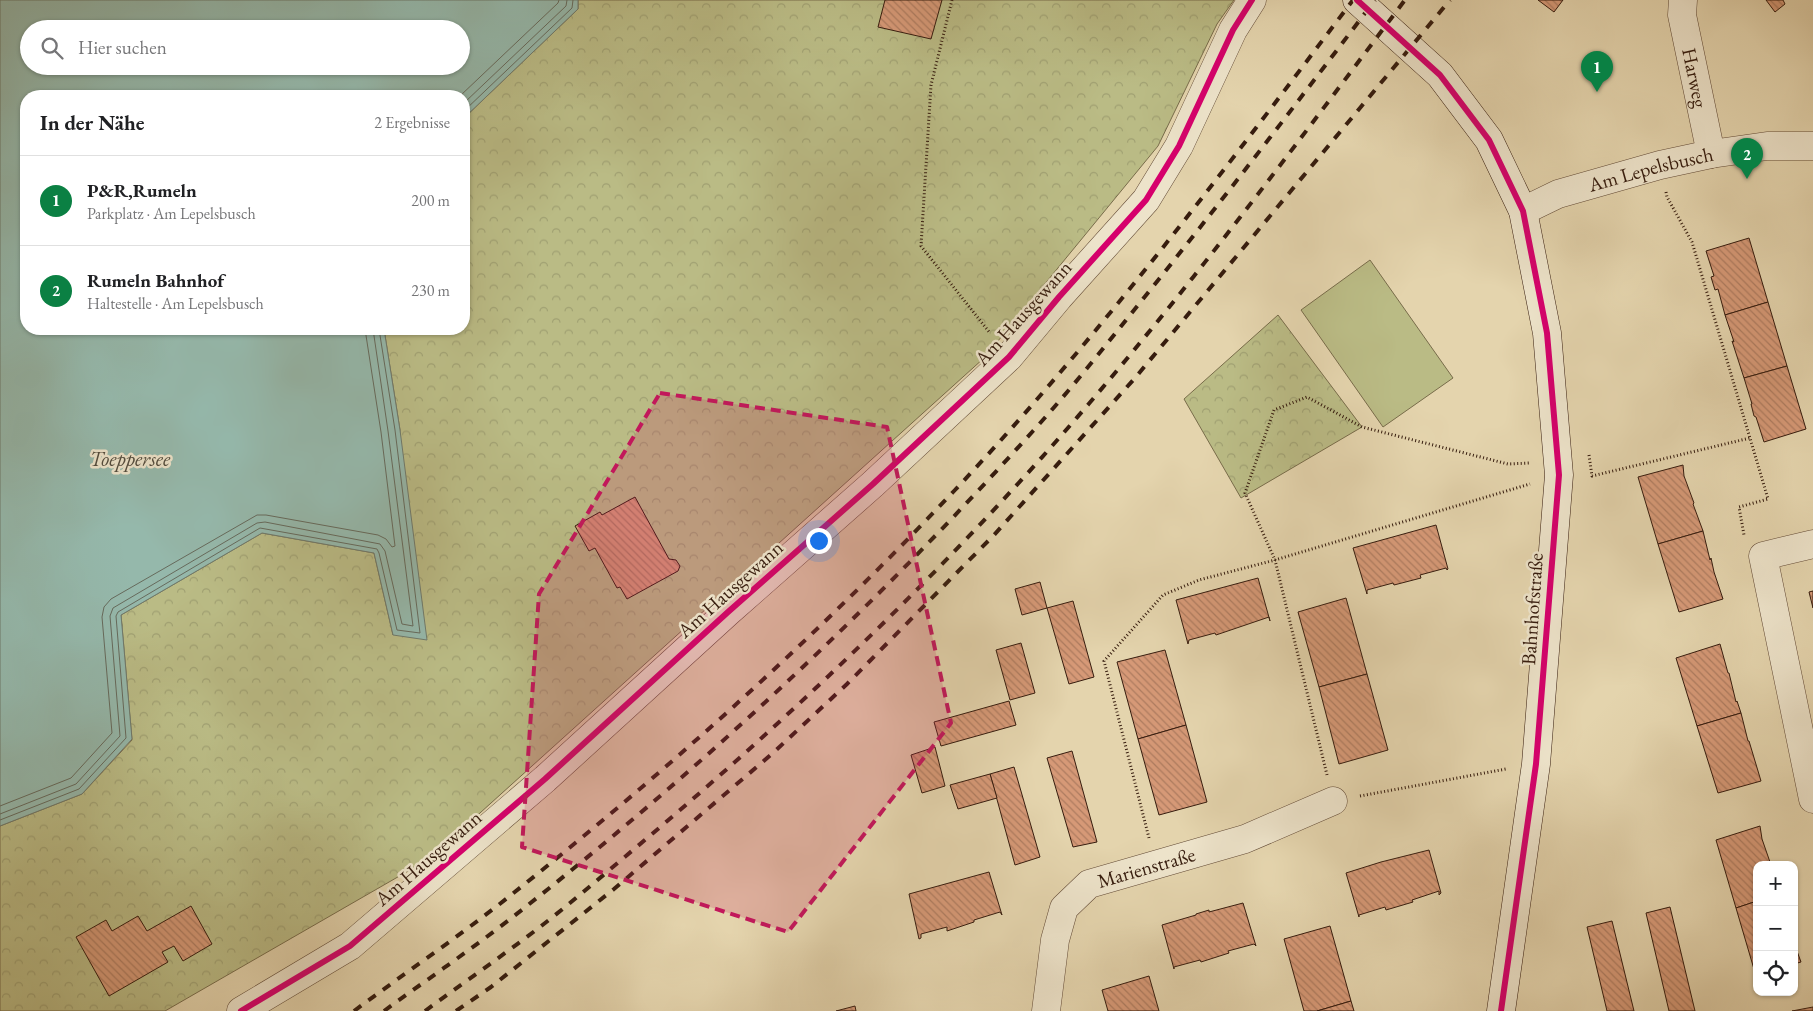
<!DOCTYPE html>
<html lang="de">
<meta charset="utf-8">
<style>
:root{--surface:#fff;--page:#f2f2f2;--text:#202124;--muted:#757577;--line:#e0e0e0;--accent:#0b8043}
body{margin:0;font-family:"EB Garamond",serif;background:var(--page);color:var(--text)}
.controls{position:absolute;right:15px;bottom:15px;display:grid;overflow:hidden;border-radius:10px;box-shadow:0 1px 4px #0004}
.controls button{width:45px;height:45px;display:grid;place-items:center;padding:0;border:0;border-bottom:1px solid var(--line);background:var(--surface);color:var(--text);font:25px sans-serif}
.you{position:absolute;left:818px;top:540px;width:18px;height:18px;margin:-12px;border:4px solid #fff;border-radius:50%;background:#1a73e8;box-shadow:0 0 0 8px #1a73e833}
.badge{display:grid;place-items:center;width:32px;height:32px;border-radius:50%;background:var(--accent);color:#fff;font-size:16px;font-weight:700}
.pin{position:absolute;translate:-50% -41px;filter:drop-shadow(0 1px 2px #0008)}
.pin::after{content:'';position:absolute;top:26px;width:18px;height:15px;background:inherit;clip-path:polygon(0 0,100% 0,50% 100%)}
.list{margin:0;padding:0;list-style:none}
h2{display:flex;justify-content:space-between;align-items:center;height:65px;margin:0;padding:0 20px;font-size:21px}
h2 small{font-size:16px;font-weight:400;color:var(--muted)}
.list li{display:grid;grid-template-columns:32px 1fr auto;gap:15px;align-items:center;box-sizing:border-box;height:90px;padding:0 20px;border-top:1px solid var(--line)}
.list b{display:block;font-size:19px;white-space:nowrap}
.list p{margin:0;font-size:16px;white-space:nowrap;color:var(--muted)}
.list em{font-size:16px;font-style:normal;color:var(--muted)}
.icon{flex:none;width:28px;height:28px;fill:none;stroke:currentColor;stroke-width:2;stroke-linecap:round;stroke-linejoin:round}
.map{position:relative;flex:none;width:1813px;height:1011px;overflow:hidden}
.search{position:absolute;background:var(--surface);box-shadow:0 1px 4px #0004;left:20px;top:20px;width:450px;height:55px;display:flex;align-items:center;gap:12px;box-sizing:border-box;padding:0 18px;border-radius:28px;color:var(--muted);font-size:19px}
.panel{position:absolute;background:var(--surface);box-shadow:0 1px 4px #0004;left:20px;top:90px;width:450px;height:245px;border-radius:20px}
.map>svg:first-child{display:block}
.forest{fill:url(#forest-crowns);stroke:#786c4a}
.pitch{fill:#babb85;stroke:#786c4a}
.water{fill:#95b8ab;stroke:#6f7a6c;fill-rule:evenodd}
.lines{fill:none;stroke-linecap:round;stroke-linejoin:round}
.shore{stroke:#666a5c;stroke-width:1}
.building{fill:url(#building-back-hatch);stroke:#361c0e}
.minor-casing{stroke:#624a36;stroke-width:29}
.secondary-casing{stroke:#361c0e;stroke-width:29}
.path{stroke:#361c0e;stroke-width:3;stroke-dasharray:1 2.5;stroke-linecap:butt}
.minor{stroke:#ede3ca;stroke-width:28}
.secondary{stroke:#ede3ca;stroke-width:28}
.rail{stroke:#361c0e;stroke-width:4;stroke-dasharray:9 9;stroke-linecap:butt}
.cycleway-casing{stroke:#ede3ca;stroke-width:9}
.cycleway{stroke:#d6006c;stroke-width:6}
.marked{fill:#c2185b;fill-opacity:0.2;stroke:#c2185b;stroke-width:4;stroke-dasharray:10 6;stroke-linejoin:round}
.labels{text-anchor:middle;stroke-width:5;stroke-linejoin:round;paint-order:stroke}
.street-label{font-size:20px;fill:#361c0e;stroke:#ede3ca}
.water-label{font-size:21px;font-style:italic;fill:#524b3d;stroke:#ede3ca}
</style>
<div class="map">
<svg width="1813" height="1011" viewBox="0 0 1813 1011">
<defs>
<pattern id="forest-crowns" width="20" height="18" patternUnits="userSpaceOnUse" patternTransform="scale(1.25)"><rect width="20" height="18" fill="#babb85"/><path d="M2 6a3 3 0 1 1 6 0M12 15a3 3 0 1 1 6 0" fill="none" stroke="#a0a072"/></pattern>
<pattern id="building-back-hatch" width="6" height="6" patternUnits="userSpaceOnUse" patternTransform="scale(1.25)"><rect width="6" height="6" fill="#d69977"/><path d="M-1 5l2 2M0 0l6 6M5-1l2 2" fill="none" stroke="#ae7c60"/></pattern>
</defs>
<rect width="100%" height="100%" fill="#e4d4ad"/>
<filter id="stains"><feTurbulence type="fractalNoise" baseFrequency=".004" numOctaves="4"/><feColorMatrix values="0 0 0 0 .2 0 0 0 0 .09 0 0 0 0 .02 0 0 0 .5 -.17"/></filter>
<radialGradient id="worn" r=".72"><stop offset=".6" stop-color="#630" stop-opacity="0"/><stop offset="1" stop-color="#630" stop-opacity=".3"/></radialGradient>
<g class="forest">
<path d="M578 0H1234L1217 24 1158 146 984 358 429 859 165 1011H0V826L82 794 132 740 121 615 262 533 374 553 393 635 400 430 384 329H464V118L578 9Z"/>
<path d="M1278 315 1362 427 1241 498 1184 399Z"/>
</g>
<path class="pitch" d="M1370 260 1453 378 1383 427 1301 310Z"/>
<path class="water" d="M0 0H578V9L464 118V96H26V329H384L400 430 427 640 393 635 374 553 262 533 121 615 132 739 82 794 0 826ZM29 29H461V66H29Z"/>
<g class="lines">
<g class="shore">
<path d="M460 96 558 3 559 0"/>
<path d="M464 103 566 6 567 0"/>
<path d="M464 111 572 8 573 0"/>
<path d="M0 806 71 778 112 733 102 617 104 607 111 599 257 515H266L378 535 386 539 392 547 395 546 381 432 365 329"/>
<path d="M0 814 76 784 120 736 110 616 113 608 257 523 265 522 380 544 385 551 402 624 413 626 388 431 373 329"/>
<path d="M0 820 79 789 126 738 116 616 118 612 260 528 377 549 379 553 397 630 420 633 395 430 379 329"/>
</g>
</g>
<g class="building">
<path d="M885 0H942L931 39 878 27Z"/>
<path d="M1538 0H1563L1554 12Z"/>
<path d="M1766 0H1783L1785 4 1775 12Z"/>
<path d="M1749 238 1768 302 1725 315 1718 289 1715 290 1711 277 1714 276 1706 251Z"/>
<path d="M1768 302 1787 366 1744 378 1732 341 1734 342 1725 315Z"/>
<path d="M1787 366 1806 429 1764 442 1756 417 1754 416 1751 404H1752L1744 378Z"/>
<path d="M1683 465 1684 476 1694 503 1693 504 1703 531 1658 544 1638 477Z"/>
<path d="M635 497 669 559 676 560 680 566 678 571 627 599 620 587 617 588 595 548 589 551 575 526 600 512 602 515Z"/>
<path d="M1436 525 1448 569 1447 570 1446 568 1420 575 1421 578 1394 585 1393 583 1367 590V594L1353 548Z"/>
<path d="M1703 531 1710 560 1711 558 1714 572 1723 599 1679 612 1658 544Z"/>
<path d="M1258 578 1270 621 1269 617 1216 635 1215 633 1189 640 1188 644 1176 600Z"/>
<path d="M1040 582 1047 608 1022 615 1015 589Z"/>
<path d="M1813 591V608L1809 592Z"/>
<path d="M1346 598 1367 674 1319 687 1298 612Z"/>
<path d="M1073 601 1094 677 1069 684 1047 608Z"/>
<path d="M1021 643 1035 693 1010 700 996 650Z"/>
<path d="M1720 644 1728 673H1729L1736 702 1737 701 1741 713 1697 726 1676 658Z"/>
<path d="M1165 650 1186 725 1138 739 1117 662Z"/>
<path d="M1367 674 1388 750 1339 764 1319 687Z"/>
<path d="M1009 701 1016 725 941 746 934 722Z"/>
<path d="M1741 713 1748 741H1749L1761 781 1718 793 1697 726Z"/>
<path d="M1186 725 1207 802 1159 815 1138 739Z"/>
<path d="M935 747 945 786 922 793 911 755Z"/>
<path d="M1072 751 1097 842 1073 847 1047 758Z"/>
<path d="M1014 767 1040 857 1015 865 990 774Z"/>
<path d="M990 774 997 798 958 809 950 785Z"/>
<path d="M1760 826 1762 839 1771 865H1757V901L1736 908 1716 840Z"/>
<path d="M1429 850 1441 893 1439 895V891L1412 900 1413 902 1386 910 1385 907 1359 915V917L1346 873 1381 862Z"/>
<path d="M989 872 1002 915 1000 912 974 920V922L947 931V927L921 934V938L919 939 909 894Z"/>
<path d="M1757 901V976H1756L1736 908Z"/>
<path d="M1243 903 1256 946 1254 944 1228 951 1229 953 1201 962 1200 960 1174 967V969L1162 925 1196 915V914L1209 910V912Z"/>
<path d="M191 906 212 944 183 961 174 946 162 952 168 962 109 996 76 937 106 920 112 931 138 916 147 931Z"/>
<path d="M1670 907 1695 1011H1669L1646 913Z"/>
<path d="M1612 921 1634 1011H1607L1587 927Z"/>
<path d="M1330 926 1351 1001 1317 1011H1304L1284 939Z"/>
<path d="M1794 943 1801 962 1794 964Z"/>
<path d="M1149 976 1159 1011H1108L1102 990Z"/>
<path d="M1351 1001 1354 1011H1317Z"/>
<path d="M855 1006 856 1011H836Z"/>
<path d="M1813 1007V1011H1792Z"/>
</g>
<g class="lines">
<defs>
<g id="minor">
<path id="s1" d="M1683 0 1682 15 1711 154"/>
<path id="s2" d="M1523 211 1558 194 1660 165 1711 154 1767 146H1813"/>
<path d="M1813 544 1763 556 1813 799"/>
<path d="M241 1011 350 946 545 779 728 612 873 484 1009 357 1059 297 1146 200 1179 146 1233 30 1252 0"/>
<path id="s3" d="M1046 1011 1055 940 1064 908 1089 884 1245 839 1333 801"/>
</g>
<path id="secondary" d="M1357 0 1440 75 1489 140 1523 211 1547 333 1559 475 1536 764 1501 1011"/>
</defs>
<use href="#minor" class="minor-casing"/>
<use href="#secondary" class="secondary-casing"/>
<g class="path">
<path d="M952 0 931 85 921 246 990 333"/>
<path d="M1666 192 1667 197 1692 242 1768 499 1739 507 1744 535"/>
<path d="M1589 455 1592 476 1750 438"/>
<path d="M1327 775 1275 560 1245 493 1274 410 1307 397 1362 427 1508 464 1530 463"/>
<path d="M1360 796 1506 769"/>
<path d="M1149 838 1104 661 1163 595 1199 580 1275 560 1530 484"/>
</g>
<use href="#minor" class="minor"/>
<use href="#secondary" class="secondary"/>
<g class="rail">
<path d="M354 1011C409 970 467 931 521 887 675 764 819 634 955 490 1099 337 1226 168 1353 0"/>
<path d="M384 1011C432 976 482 942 528 905 709 762 878 603 1033 431 1073 387 1110 340 1147 294 1225 197 1300 99 1375 0"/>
<path d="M425 1011C463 983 502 956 540 927 571 903 602 876 633 850 782 725 923 591 1052 446 1178 304 1291 151 1405 0"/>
<path d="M456 1011 491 987 614 889 773 753 847 684 994 535 1135 378 1450 0"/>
</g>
<defs>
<g id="cycleway">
<path d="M1357 0 1440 75 1489 140 1523 211 1547 333 1559 475 1536 764 1501 1011"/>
<path d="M241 1011 350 946 545 779 728 612 873 484 1009 357 1059 297 1146 200 1179 146 1233 30 1252 0"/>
</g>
</defs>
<use href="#cycleway" class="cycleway-casing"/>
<use href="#cycleway" class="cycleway"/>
</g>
<path class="marked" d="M660 393 887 427 951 723 788 932 522 847 539 594Z"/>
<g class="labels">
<g class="street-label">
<text dy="7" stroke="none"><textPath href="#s1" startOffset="79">Harweg</textPath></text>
<text dy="7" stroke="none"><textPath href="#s2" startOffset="135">Am Lepelsbusch</textPath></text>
<text transform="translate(1023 313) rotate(-48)" y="7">Am Hausgewann</text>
<text transform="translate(730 589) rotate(-42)" y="7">Am Hausgewann</text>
<text transform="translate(1532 609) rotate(-86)" y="7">Bahnhofstraße</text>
<text transform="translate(428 858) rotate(-41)" y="7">Am Hausgewann</text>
<text dy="7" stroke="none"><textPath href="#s3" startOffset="199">Marienstraße</textPath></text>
</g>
<g class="water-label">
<text x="130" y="466">Toeppersee</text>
</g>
</g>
<rect width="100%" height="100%" filter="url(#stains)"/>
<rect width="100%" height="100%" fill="url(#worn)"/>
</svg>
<div class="controls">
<button>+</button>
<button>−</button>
<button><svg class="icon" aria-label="locate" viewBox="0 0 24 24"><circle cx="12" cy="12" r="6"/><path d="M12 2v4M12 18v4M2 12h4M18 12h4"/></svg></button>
</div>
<div class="you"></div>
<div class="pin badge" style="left:1597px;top:92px">1</div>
<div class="pin badge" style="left:1747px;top:179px">2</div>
<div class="search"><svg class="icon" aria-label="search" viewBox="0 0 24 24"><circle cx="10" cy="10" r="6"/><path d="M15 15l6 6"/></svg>Hier suchen</div>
<section class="panel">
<h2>In der Nähe<small>2 Ergebnisse</small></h2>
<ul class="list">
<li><span class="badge">1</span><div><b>P&amp;R,Rumeln</b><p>Parkplatz · Am Lepelsbusch</p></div><em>200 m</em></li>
<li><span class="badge">2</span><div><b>Rumeln Bahnhof</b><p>Haltestelle · Am Lepelsbusch</p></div><em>230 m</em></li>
</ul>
</section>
</div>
